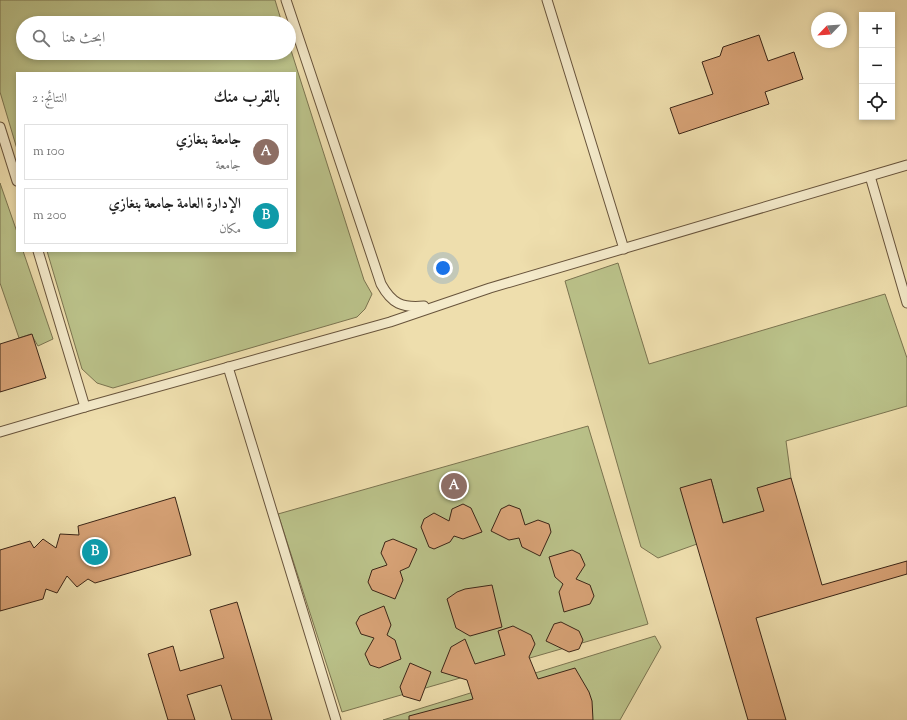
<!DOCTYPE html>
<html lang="ar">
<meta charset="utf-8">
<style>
:root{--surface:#fff;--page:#f2f2f2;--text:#222;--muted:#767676;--line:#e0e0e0;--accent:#d93025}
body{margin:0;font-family:"Sorts Mill Goudy",Amiri,serif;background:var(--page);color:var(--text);direction:rtl}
.controls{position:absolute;right:12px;top:12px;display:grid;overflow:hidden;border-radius:0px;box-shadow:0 2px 6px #0003}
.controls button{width:36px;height:36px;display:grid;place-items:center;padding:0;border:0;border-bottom:1px solid var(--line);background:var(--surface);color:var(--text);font:20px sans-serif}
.compass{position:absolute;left:811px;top:12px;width:36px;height:36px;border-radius:50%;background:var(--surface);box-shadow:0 2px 6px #0003;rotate:245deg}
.you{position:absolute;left:443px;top:268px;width:14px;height:14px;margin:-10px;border:3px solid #fff;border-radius:50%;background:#1a73e8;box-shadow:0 0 0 6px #1a73e833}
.badge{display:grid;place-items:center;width:26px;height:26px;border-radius:50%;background:var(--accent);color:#fff;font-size:13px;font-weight:700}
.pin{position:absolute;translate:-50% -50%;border:2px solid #fff;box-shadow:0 1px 4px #0006}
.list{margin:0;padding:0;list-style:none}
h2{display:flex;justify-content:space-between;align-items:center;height:52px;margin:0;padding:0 16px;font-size:17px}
h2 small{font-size:13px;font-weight:400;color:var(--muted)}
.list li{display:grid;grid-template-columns:26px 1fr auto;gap:12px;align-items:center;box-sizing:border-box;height:56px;margin:0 8px 8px;padding:0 8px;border:1px solid var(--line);border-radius:0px}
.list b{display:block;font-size:15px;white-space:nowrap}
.list p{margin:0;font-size:13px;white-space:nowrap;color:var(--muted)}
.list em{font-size:13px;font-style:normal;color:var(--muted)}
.icon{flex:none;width:22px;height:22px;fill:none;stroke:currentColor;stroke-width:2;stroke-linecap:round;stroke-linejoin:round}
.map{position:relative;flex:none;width:907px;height:720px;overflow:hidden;direction:ltr}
.search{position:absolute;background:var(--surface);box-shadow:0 2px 6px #0003;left:16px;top:16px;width:280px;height:44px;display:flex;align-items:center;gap:10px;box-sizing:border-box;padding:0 14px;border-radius:22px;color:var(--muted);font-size:15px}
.panel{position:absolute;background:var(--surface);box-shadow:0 2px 6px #0003;left:16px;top:72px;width:280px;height:180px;border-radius:0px;direction:rtl}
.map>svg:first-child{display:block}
.green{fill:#bac189;stroke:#7b7450}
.building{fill:#d7a276;stroke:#3c2617}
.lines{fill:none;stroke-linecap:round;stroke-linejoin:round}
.service-casing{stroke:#68543c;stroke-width:11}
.service{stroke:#f4eaca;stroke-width:9}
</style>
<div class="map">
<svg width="907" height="720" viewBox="0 0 907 720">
<rect width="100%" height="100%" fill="#eedead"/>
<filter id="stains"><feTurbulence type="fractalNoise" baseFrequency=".005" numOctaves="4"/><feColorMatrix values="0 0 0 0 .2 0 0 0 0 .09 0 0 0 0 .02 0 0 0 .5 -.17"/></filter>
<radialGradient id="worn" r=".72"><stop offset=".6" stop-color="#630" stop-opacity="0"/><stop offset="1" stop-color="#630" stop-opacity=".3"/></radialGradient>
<g class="green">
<path d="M0 0H275L282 23H23V53H289V44L364 280 372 294 365 309 357 317 113 388 97 383 82 369 47 251H295V73H17V149L0 92Z"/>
<path d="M0 183 17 232V251H23L53 339 38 346 31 334 19 338 0 283Z"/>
<path d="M618 263 649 364 885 294 907 358V406L786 441 791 478 764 511 723 523 711 479 697 544 658 558 641 547 565 281Z"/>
<path d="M588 426 648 624 342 712 278 514Z"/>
<path d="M655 636 661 647 620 720H383Z"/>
</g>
<g class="building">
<path d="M759 35 768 61 794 52 803 79 765 92 769 104 679 134 670 108 713 94 702 62 720 56 723 47Z"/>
<path d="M32 334 46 378 0 392V344Z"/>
<path d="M791 478 822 585 907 561V574L756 618 786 720H748L680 488 711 479 723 523 764 511 757 488Z"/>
<path d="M175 497 191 555 95 583 88 579 77 587 67 576 57 593 46 589 43 599 0 611V550L30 541 34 548 43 539 56 548 60 534 79 535 78 526Z"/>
<path d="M463 504 471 508 482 532 463 539 454 536 450 542 434 549 429 547 421 527 424 519 434 513 449 521 452 509Z"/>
<path d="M509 505 520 509 525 525 538 520 549 524 551 532 540 556 522 547 519 538 509 540 491 531 501 509Z"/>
<path d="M393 539 417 549 409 567 400 571 403 580 395 599 372 590 368 582 372 570 387 565 381 553 385 542Z"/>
<path d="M572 550 580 554 585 565 576 579 590 585 594 596 590 604 564 612 559 592 563 584 555 577 549 557Z"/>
<path d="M492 585 502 627 470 636 456 628 447 599 457 592 465 589Z"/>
<path d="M237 602 272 720H232L221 685 187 695 195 720H168L148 654 173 646 180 671 224 658 210 610Z"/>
<path d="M384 606 391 625 387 635 395 640 401 659 379 668 370 665 365 654 374 638 361 634 356 623 360 616Z"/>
<path d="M561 622 579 631 583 640 579 649 569 652 546 641 554 624Z"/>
<path d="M513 626 531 635 535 644 529 657 538 679 575 668 589 692 592 701 593 720H409V716L473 699 467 680 441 672 451 647 465 639 475 664 505 655 498 631Z"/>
<path d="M410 663 431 672 420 701 403 696 400 687Z"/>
</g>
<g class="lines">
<defs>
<g id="service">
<path d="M286 0 381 284C392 304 402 308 424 306"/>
<path d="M547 0 624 249"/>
<path d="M0 127 17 181"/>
<path d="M870 176 907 303"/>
<path d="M38 251 85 407"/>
<path d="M228 367 336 720"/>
<path d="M0 432 85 407 390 322 490 288 907 165"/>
</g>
</defs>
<use href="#service" class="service-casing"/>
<use href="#service" class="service"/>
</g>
<rect width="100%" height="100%" filter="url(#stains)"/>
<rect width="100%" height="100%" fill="url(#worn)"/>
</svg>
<div class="controls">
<button>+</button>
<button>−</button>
<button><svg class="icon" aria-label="locate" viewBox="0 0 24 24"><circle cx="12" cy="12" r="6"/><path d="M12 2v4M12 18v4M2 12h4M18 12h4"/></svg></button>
</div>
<svg class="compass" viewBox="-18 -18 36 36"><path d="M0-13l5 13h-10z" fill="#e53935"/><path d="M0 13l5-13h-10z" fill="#767676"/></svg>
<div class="you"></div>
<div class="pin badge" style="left:454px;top:486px;background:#8d6e63">A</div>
<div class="pin badge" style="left:95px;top:552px;background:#0f9aa8">B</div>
<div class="search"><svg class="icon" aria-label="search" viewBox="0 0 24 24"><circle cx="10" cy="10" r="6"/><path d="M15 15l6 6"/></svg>ابحث هنا</div>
<section class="panel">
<h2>بالقرب منك<small>النتائج: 2</small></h2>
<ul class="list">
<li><span class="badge" style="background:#8d6e63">A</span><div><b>جامعة بنغازي</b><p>جامعة</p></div><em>100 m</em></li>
<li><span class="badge" style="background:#0f9aa8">B</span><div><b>الإدارة العامة جامعة بنغازي</b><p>مكان</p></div><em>200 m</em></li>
</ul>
</section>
</div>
